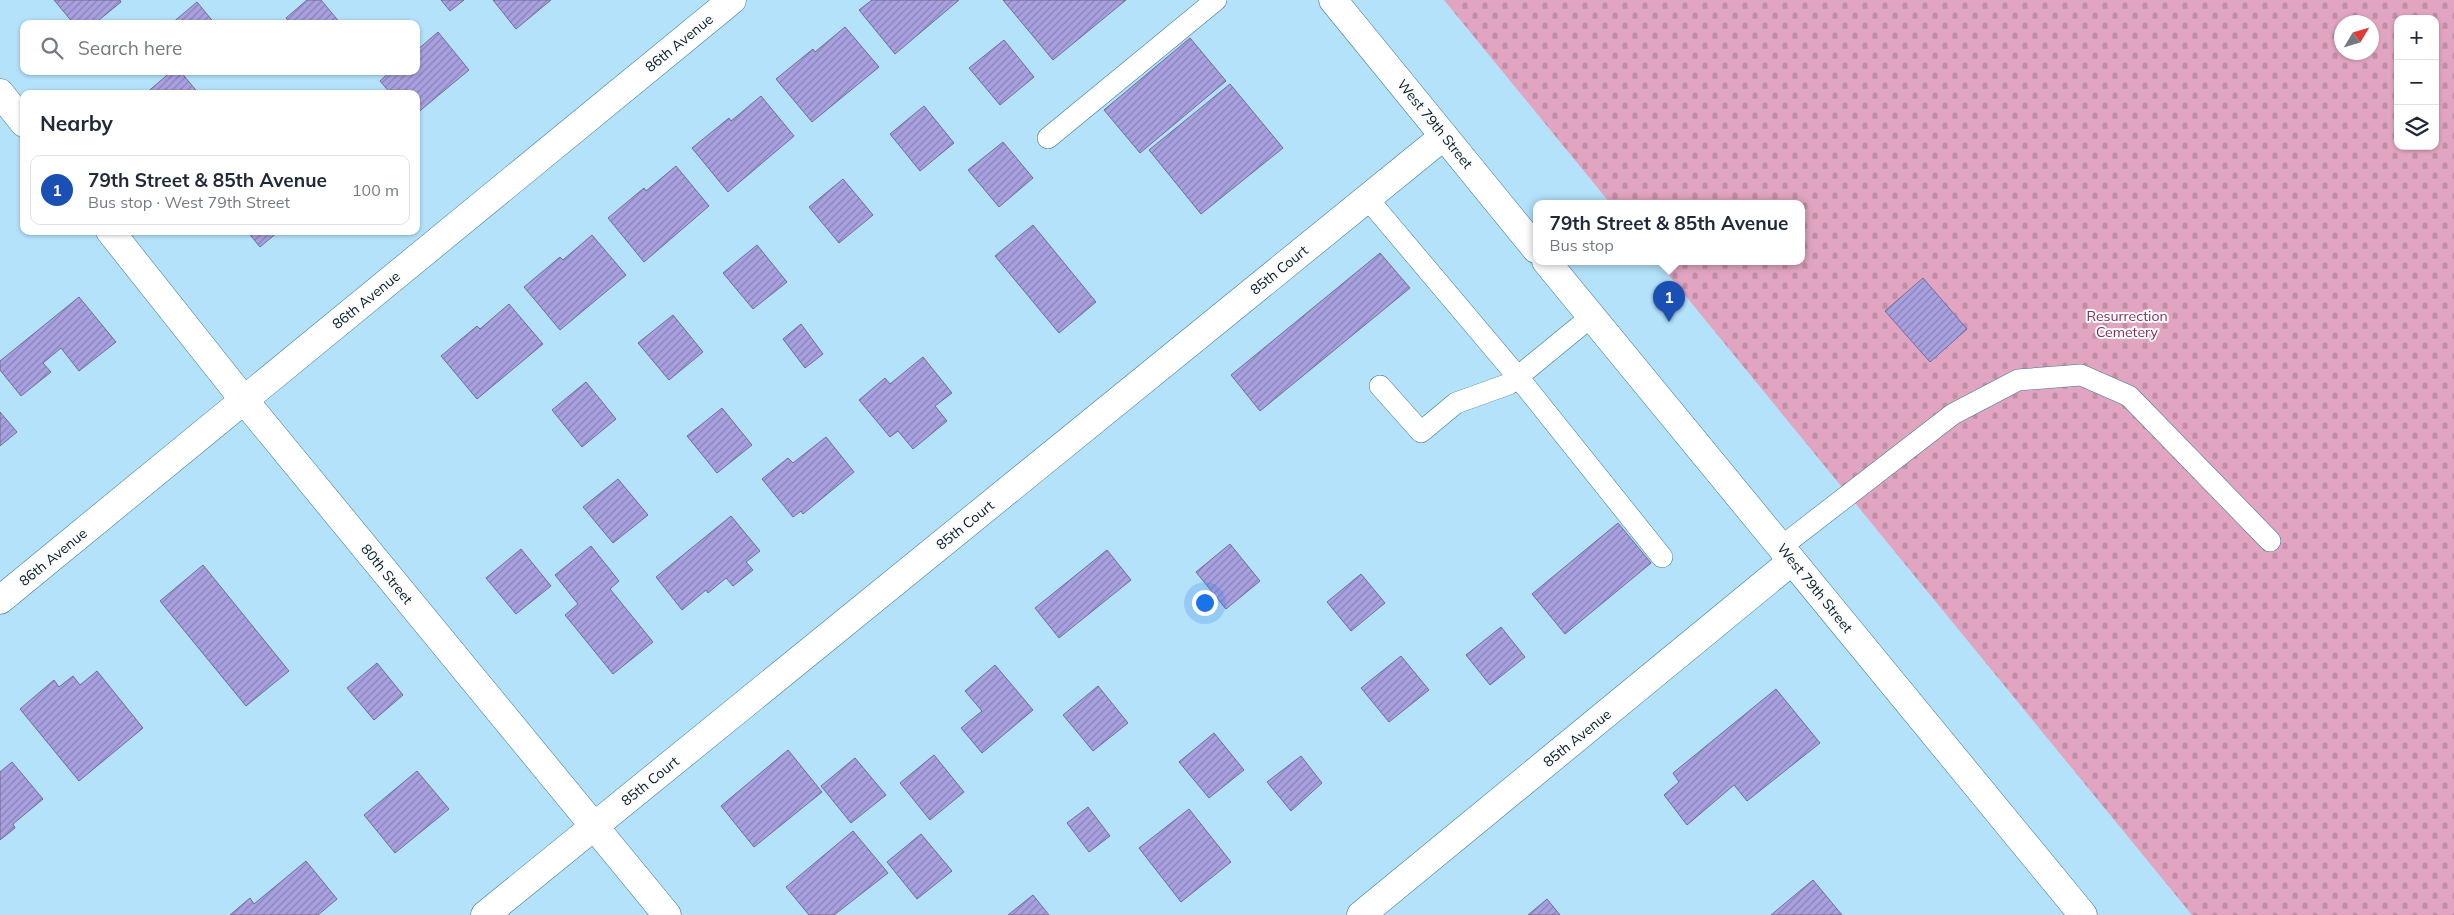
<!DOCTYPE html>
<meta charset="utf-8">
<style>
:root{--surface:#fff;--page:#f2f2f3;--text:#1f2937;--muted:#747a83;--line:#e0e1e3;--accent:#8a461a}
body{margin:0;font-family:Mulish,sans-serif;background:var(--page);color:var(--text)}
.controls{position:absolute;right:15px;top:15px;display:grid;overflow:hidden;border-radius:10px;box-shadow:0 1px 4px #0004}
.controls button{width:45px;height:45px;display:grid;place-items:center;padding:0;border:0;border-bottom:1px solid var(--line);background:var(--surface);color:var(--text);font:25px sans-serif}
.compass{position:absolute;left:2334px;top:15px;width:45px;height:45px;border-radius:50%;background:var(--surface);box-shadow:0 1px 4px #0004;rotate:52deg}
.you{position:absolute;left:1204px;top:602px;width:18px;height:18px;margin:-12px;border:4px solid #fff;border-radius:50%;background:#1a73e8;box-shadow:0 0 0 8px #1a73e833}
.badge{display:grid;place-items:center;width:32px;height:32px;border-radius:50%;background:var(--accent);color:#fff;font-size:16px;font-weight:700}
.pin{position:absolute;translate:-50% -41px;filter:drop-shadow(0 1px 2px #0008)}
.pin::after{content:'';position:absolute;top:26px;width:18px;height:15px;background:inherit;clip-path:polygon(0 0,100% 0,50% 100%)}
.popup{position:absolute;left:1533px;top:200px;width:272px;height:65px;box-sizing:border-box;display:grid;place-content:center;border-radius:10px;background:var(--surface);filter:drop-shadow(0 1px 4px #0005);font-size:16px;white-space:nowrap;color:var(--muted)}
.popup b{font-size:19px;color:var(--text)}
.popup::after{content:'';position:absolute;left:50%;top:100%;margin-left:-10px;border:10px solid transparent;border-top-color:var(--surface)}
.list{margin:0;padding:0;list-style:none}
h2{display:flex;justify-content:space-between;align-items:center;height:65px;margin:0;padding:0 20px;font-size:21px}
h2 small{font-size:16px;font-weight:400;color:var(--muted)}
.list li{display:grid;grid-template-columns:32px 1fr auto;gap:15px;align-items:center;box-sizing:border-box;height:70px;margin:0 10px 10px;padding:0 10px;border:1px solid var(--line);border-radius:10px}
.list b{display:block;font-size:19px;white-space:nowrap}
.list p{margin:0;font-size:16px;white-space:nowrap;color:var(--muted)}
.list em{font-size:16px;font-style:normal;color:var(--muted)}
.icon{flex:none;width:28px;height:28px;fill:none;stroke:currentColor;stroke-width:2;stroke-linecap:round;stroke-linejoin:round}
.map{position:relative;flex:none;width:2454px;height:915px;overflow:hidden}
.search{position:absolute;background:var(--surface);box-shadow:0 1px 4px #0004;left:20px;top:20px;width:400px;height:55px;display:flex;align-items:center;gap:12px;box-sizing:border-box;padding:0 18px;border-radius:10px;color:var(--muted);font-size:19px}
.panel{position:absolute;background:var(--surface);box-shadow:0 1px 4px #0004;left:20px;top:90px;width:400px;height:145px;border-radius:10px}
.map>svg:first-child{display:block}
.cemetery{fill:url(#cemetery-stones);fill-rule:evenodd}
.building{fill:url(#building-hatch);stroke:#716b9a}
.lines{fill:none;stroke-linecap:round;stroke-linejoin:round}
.service-casing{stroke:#3d7792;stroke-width:22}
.minor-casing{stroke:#3d7792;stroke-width:29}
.secondary-casing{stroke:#3d7792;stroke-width:29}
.service{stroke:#fff;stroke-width:21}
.minor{stroke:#fff;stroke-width:28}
.secondary{stroke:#fff;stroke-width:28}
.labels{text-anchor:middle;stroke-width:4;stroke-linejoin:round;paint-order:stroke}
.street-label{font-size:14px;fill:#031b26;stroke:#fbfbfb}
.park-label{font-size:14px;fill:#7c2e58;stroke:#fbfbfb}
</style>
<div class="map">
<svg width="2454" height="915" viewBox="0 0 2454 915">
<defs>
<pattern id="cemetery-stones" width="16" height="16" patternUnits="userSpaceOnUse" patternTransform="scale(1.25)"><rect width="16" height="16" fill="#e2a5c1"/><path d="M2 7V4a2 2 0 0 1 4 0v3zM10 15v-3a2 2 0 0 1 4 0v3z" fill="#c08da6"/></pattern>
<pattern id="building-hatch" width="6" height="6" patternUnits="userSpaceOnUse" patternTransform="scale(1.25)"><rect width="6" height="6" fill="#a9a1df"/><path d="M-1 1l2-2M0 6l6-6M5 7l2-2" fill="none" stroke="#8782b5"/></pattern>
</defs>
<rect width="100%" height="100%" fill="#b3e2fa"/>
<path class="cemetery" d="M1444 0H2454V915H2192L1657 261H1802V203H1610ZM2398 19H2435V146H2398ZM2342 22H2372V52H2342Z"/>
<g class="building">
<path d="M54 0H120L121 2 94 24H74Z"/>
<path d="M307 0H321L341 24H291L286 18Z"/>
<path d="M441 0H464L450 11Z"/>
<path d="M493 0H551L516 29Z"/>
<path d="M872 0H959L895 54 859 10Z"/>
<path d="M1003 0H1126L1053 60Z"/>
<path d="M197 2 215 24H171Z"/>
<path d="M845 27 879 67 812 122 776 79 813 49 815 52Z"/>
<path d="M438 32 469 70 416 114V94H391L380 81 391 71H416V51Z"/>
<path d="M1190 38 1226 81 1140 153 1104 110Z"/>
<path d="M1004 40 1034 77 1000 105 969 68Z"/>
<path d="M172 71H180L199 94H145Z"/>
<path d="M1230 84 1283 148 1201 214 1149 150Z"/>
<path d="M761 96 794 136 728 192 692 148 729 118 731 121Z"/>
<path d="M924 106 954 143 920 171 890 134Z"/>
<path d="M1003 142 1033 178 999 207 968 170Z"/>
<path d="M676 166 709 206 644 262 608 218 644 188 646 191Z"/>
<path d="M843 179 873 215 839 243 809 207Z"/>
<path d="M1033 225 1096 302 1059 333 995 256Z"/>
<path d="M247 231H279L260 247Z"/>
<path d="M592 235 626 275 560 330 524 287 560 257 563 260Z"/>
<path d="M757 245 787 282 753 309 723 273Z"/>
<path d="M1380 253 1410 288 1260 411 1231 375Z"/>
<path d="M1923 278 1967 329 1930 362 1885 311Z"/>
<path d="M79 297 116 342 79 371 61 348 43 363 51 372 21 396 0 370V361Z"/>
<path d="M509 304 543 344 477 399 441 356 477 326 480 329Z"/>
<path d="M673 315 703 352 669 380 638 343Z"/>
<path d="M801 324 823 354 805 368 783 339Z"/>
<path d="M923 357 952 393 935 406 947 421 913 449 898 431 890 437 859 400 885 378 890 384Z"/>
<path d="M586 382 616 419 582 447 552 410Z"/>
<path d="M722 408 752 445 717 473 687 436Z"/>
<path d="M0 412 17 432 0 446Z"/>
<path d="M826 437 854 472 803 514 801 511 793 517 762 479 788 458 793 463Z"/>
<path d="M618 479 648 515 613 543 583 507Z"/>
<path d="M731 516 760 551 746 562 753 570 733 586 726 578 708 593 706 590 682 610 656 577Z"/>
<path d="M1618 523 1651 563 1565 634 1532 594Z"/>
<path d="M1230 544 1260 581 1226 609 1196 572Z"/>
<path d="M591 546 619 581 610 589 653 642 613 674 565 615 578 604 555 575Z"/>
<path d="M521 549 551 586 516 614 486 578Z"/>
<path d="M1107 550 1131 580 1059 638 1035 608Z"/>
<path d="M203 565 289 671 246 706 160 601Z"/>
<path d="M1361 574 1385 603 1351 631 1327 602Z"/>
<path d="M1501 627 1525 657 1490 685 1466 655Z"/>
<path d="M1401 656 1429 690 1389 722 1361 688Z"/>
<path d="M377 663 403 695 374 720 347 688Z"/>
<path d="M995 665 1033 710 982 753 961 728 982 711 965 691Z"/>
<path d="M97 671 143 728 79 781 20 709 54 680 59 687 73 676 80 685Z"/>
<path d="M1098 686 1128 723 1093 751 1063 715Z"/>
<path d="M1776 689 1820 743 1747 801 1734 785 1687 825 1664 795 1679 782 1673 773Z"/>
<path d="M1214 733 1244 770 1209 798 1179 762Z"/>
<path d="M788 750 822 792 754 847 721 806Z"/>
<path d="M934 755 964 792 930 820 900 783Z"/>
<path d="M1301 756 1322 783 1291 811 1267 782Z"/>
<path d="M855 758 886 795 851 823 821 786Z"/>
<path d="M12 762 43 799 13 824 15 828 0 840V772Z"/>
<path d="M417 771 449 809 395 853 364 815Z"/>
<path d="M1088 807 1110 836 1089 852 1067 823Z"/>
<path d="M1189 809 1231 862 1181 902 1139 848Z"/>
<path d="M853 831 888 873 834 915H809L786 887Z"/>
<path d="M921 834 952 871 917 899 887 862Z"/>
<path d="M306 861 337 899 318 915H230L250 898 254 904Z"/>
<path d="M1813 880 1842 915H1771Z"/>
<path d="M1033 895 1049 915H1008Z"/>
<path d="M1547 899 1560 915H1528Z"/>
</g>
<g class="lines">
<defs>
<g id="service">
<path d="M1048 138 1216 0"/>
<path d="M1367 198 1518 377 1662 557"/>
<path d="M1380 386 1421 432 1456 403 1509 384 1592 316"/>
<path d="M1781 547 1953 414 2018 380 2081 375 2129 396 2270 541"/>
</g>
<g id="minor">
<path d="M0 93 24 123"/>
<path d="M110 231 244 400 667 915"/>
<path d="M0 600 732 0"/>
<path d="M485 915 1444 136"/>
<path d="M1361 915 1792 561"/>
</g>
<g id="secondary">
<path d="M1333 0 1536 249"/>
<path d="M1546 261 2083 915"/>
</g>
</defs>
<use href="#service" class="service-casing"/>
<use href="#minor" class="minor-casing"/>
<use href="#secondary" class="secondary-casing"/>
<use href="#service" class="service"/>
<use href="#minor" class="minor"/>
<use href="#secondary" class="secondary"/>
</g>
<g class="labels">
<g class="street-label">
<text transform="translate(679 43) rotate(-39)" y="5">86th Avenue</text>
<text transform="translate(1435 124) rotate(51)" y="5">West 79th Street</text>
<text transform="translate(1279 270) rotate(-39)" y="5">85th Court</text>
<text transform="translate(366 300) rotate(-39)" y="5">86th Avenue</text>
<text transform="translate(965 525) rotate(-39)" y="5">85th Court</text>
<text transform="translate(53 557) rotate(-39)" y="5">86th Avenue</text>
<text transform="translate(387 574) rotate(51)" y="5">80th Street</text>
<text transform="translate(1815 588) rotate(51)" y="5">West 79th Street</text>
<text transform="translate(1577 738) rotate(-39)" y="5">85th Avenue</text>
<text transform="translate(650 781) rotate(-39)" y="5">85th Court</text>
</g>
<g class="park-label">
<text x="2127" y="321">Resurrection<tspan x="2127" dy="16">Cemetery</tspan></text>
</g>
</g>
</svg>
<div class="controls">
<button>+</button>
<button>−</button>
<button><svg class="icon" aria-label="layers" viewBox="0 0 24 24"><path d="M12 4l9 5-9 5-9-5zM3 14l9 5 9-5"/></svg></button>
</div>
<svg class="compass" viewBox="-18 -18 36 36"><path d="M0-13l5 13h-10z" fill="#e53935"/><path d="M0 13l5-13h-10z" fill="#747a83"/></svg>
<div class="you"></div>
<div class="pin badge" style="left:1669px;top:322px;background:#1a4fb4">1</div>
<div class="popup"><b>79th Street &amp; 85th Avenue</b>Bus stop</div>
<div class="search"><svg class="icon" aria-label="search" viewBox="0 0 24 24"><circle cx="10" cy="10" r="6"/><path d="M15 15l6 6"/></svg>Search here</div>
<section class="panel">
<h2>Nearby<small></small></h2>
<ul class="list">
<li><span class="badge" style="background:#1a4fb4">1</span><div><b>79th Street &amp; 85th Avenue</b><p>Bus stop · West 79th Street</p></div><em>100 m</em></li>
</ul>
</section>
</div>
